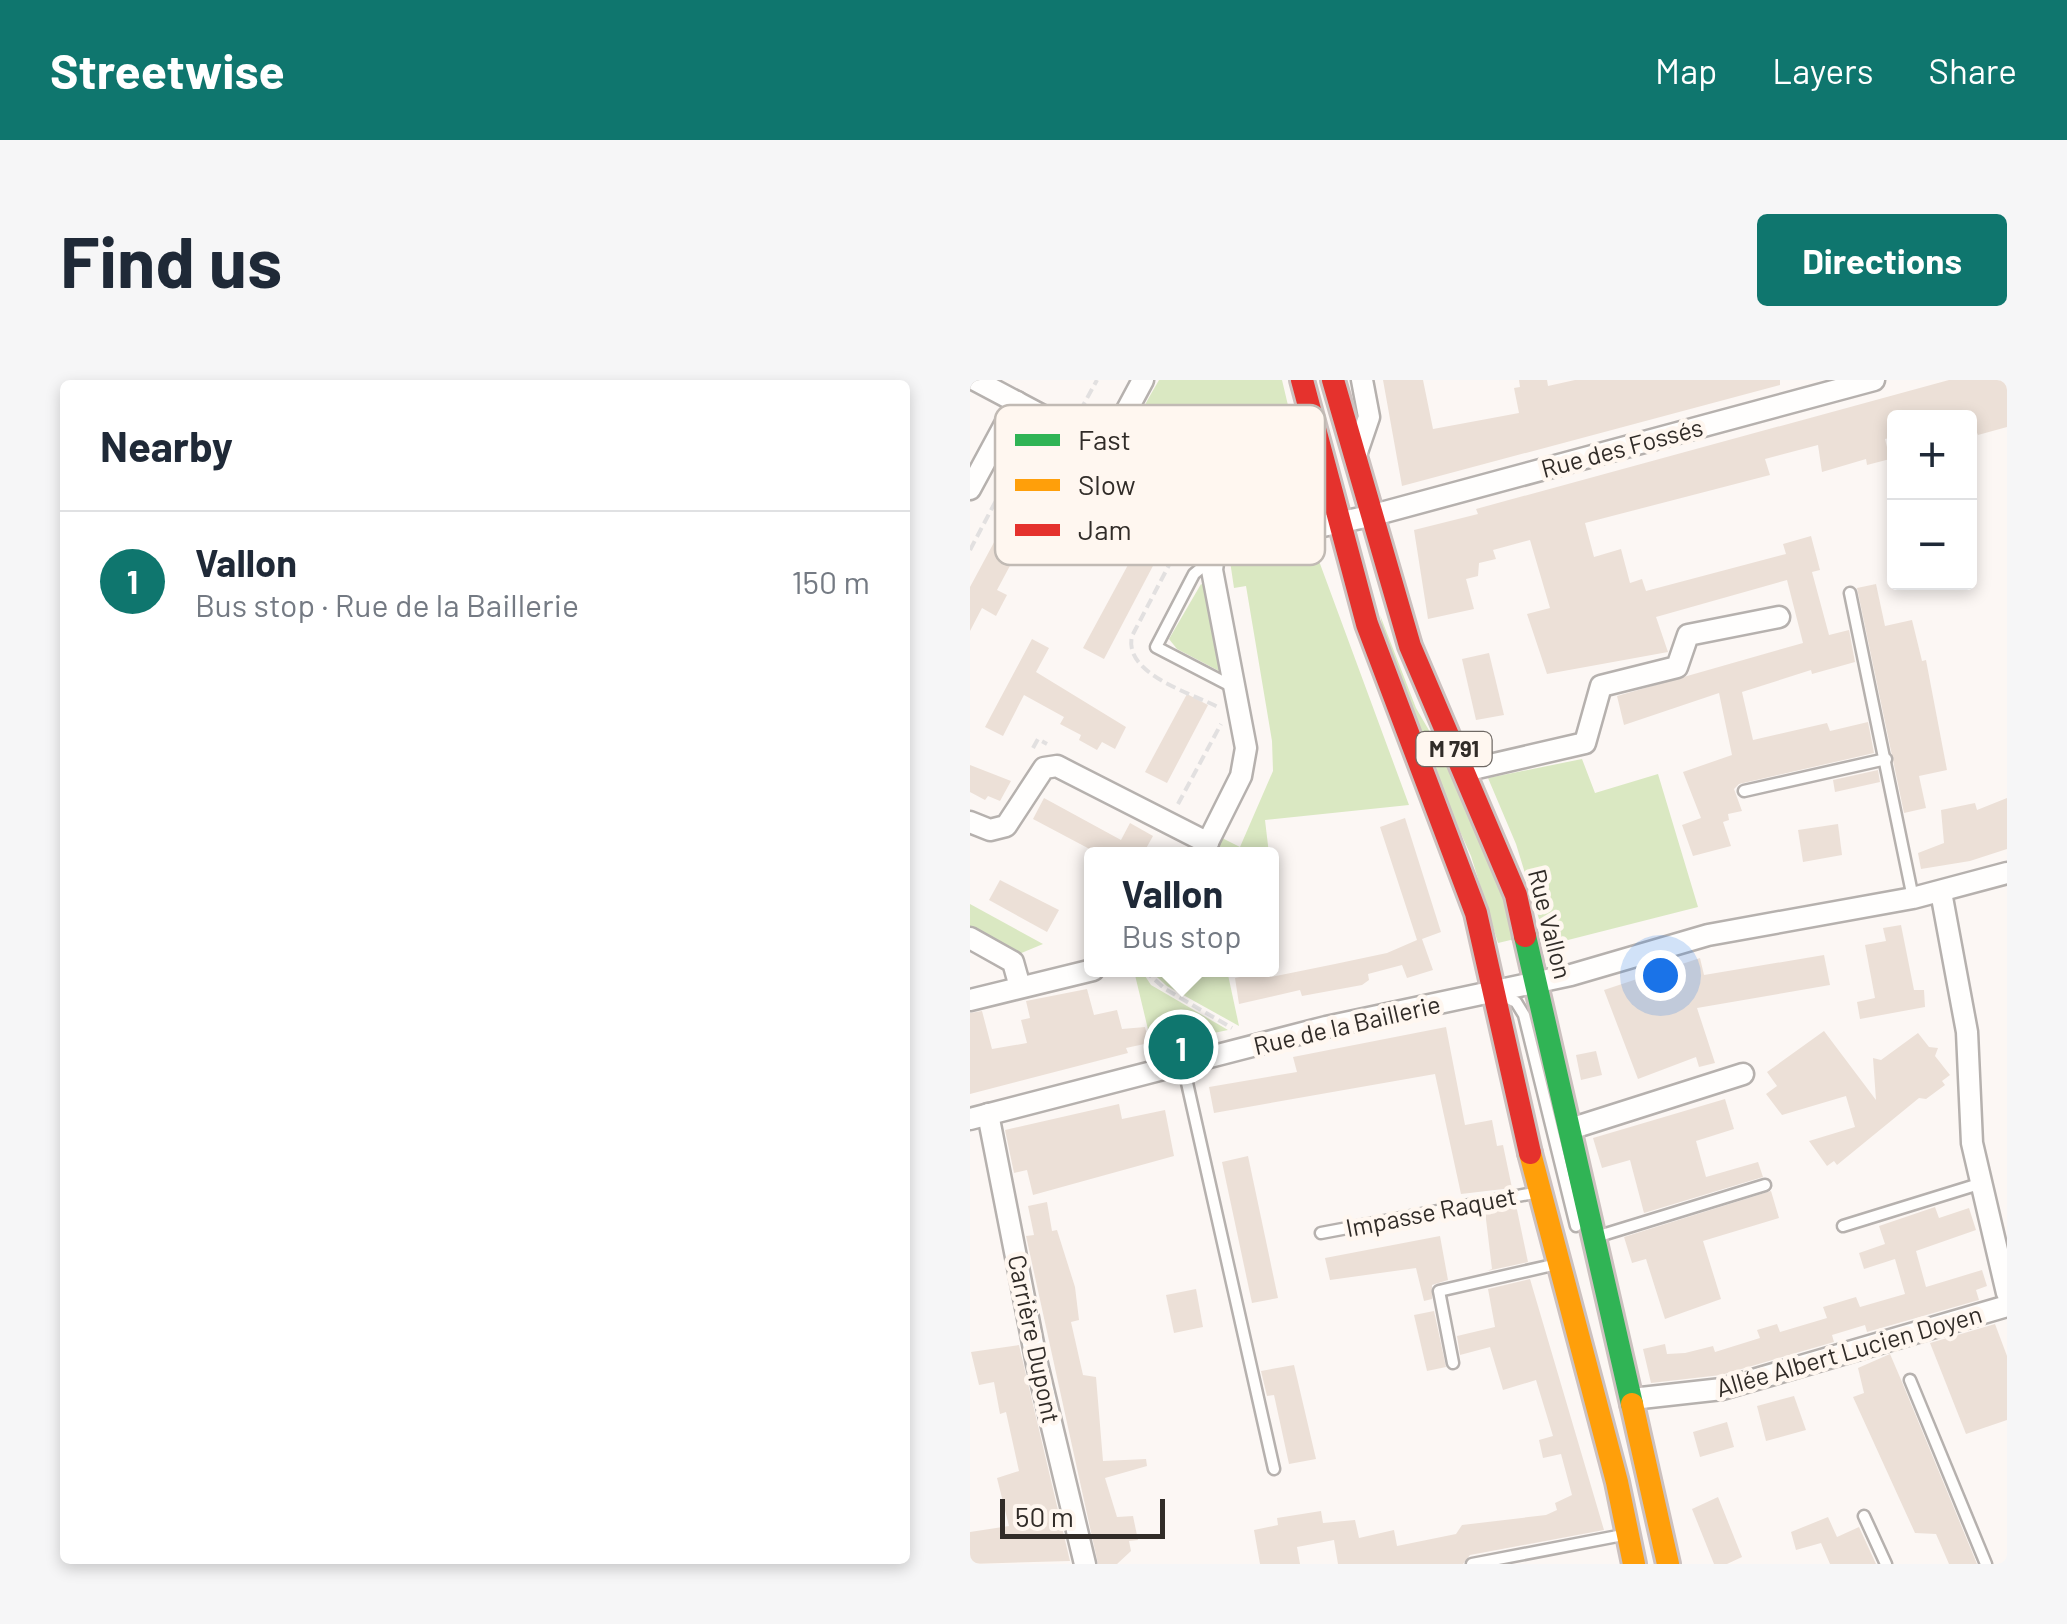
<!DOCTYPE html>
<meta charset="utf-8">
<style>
:root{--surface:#fff;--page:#f6f6f7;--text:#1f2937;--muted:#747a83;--line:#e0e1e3;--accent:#0f766e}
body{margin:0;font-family:Barlow,sans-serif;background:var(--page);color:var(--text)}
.controls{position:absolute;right:30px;top:30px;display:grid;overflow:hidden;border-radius:10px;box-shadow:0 5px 15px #0003}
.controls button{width:90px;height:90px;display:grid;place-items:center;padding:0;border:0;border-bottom:2px solid var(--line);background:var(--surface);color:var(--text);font:50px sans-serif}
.scale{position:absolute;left:30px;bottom:25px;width:165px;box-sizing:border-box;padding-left:10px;border:5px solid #312c28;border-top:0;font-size:28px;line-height:35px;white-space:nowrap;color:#312c28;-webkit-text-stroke:8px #fff7f0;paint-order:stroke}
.you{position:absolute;left:690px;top:595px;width:35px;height:35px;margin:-25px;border:8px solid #fff;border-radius:50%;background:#1a73e8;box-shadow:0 0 0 15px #1a73e833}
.badge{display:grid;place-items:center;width:65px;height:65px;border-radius:50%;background:var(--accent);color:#fff;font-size:32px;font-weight:700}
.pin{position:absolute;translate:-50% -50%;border:5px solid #fff;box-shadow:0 2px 10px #0006}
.popup{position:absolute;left:114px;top:467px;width:195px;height:130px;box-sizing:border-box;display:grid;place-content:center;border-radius:10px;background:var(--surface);filter:drop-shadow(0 2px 8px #0005);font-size:32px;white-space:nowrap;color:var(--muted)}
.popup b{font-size:38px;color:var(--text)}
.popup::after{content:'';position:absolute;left:50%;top:100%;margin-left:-20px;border:20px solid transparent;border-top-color:var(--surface)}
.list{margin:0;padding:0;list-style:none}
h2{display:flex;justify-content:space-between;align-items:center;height:130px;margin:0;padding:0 40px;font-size:42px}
h2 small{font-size:32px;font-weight:400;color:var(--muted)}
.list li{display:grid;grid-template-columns:65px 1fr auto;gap:30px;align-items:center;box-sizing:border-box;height:140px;padding:0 40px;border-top:2px solid var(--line)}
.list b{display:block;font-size:38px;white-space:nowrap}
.list p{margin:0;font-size:32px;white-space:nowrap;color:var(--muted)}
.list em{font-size:32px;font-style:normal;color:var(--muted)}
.map{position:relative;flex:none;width:1037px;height:1184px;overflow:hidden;border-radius:10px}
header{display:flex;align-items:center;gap:60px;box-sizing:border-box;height:140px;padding:0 50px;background:var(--accent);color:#fff}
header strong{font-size:48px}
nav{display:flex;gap:55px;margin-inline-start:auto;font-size:35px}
.intro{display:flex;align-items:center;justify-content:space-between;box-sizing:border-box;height:240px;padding:0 60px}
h1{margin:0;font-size:70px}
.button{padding:25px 45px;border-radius:10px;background:var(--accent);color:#fff;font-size:35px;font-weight:700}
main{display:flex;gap:60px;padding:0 60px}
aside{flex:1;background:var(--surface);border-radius:10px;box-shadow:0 5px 15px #0003}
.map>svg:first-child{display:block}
.green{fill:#dae8c2}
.building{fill:#ece0d7}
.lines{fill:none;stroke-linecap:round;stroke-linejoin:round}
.lane-casing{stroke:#b6b1ae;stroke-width:15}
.street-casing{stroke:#b6b1ae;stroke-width:25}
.fast-casing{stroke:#ccc1bf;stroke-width:28}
.slow-casing{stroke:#ccc1bf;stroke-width:28}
.jam-casing{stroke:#ccc1bf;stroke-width:28}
.path{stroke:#e2e0e0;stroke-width:4;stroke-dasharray:10 5;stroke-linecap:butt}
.lane{stroke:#fffefd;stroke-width:10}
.street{stroke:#fffefd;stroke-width:20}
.fast{stroke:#30b455;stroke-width:22}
.slow{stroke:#ff9f0a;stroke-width:22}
.jam{stroke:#e5322d;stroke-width:22}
.labels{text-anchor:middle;stroke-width:9;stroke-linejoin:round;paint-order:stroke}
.shield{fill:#fff7f0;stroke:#6f6964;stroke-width:2.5}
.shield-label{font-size:22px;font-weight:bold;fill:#312c28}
.street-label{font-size:25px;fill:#312c28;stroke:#fff7f0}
.key{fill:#fff7f0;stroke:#c1bab4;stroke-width:2.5}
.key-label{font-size:28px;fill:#312c28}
</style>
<header>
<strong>Streetwise</strong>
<nav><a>Map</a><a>Layers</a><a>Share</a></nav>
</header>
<div class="intro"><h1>Find us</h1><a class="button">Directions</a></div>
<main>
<aside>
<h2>Nearby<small></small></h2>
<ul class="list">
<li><span class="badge">1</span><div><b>Vallon</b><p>Bus stop · Rue de la Baillerie</p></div><em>150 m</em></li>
</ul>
</aside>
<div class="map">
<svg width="1037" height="1184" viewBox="0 0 1037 1184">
<rect width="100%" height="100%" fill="#fcf7f4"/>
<g class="green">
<path d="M189 0H312L338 110 329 129 315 133 322 171 331 170 349 181 439 425 295 440 299 474H240L250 457 270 467 303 391 302 361 276 206 264 208 260 181 277 168 295 136 175 71C160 43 175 25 189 0Z"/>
<path d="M231 204 239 209 251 292 207 269 199 259Z"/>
<path d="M410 235 446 328 496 414 549 558 528 563 501 476 424 304Z"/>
<path d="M612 379 625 413 688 394 728 527 598 560 573 552 546 464 518 398Z"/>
<path d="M0 524 73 564 44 576 0 553Z"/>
<path d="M179 590H257L269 646 197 606Z"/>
<path d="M173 593 181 605 258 650 182 666 165 595Z"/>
</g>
<g class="building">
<path d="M413 0H453L463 49 549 33 544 8 550 7 549 0H577L578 6 605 0H810V5L432 106Z"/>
<path d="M979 0H1037V47L1008 55 1000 38H924V57L915 59 920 79 897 85 896 79 852 92 848 65 795 79 800 95 615 143 624 177 651 169 660 203 672 199 676 211 816 174 813 164 841 156 850 190 842 192 859 255 879 250 885 282 842 294 841 290 772 312 783 360 857 343 860 351 898 342 904 373 769 404 764 409 772 431 758 434 759 440 753 442 761 466 723 476 712 445 731 438 713 392 762 375 749 313 654 345 647 316 833 263 817 200 686 237 698 272 577 294 557 234 580 228 560 160 523 170 526 179 509 183 508 196 496 199 504 229 458 239 444 150 508 134 506 129Z"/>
<path d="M72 76 84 83 88 77 108 88 111 84 129 94 126 98 176 124 165 146 86 104 84 108 62 96Z"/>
<path d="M36 140 58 152 27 210 37 215 26 236 12 228 0 251V207Z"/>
<path d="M165 172 185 182 134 279 113 268Z"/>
<path d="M906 204 915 246 942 240 952 281 956 280 977 390 949 396 956 428 934 433 887 208Z"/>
<path d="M62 259 79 268 66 292 156 347 145 369 132 362 127 370 109 360 111 355 90 344 94 337 54 315 33 356 15 347Z"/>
<path d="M519 273 534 335 506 340 492 279Z"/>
<path d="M217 314 238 325 197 403 175 392Z"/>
<path d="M0 385 41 401 30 421 18 416 15 420 0 412Z"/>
<path d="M908 390 910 402 865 412 863 400Z"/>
<path d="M74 418 151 460 160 443 183 456 174 472 179 474H129L63 439Z"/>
<path d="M1037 418V469L1000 481 951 489 948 473 974 463 971 430 1005 423 1007 430Z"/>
<path d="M435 438 471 552 452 559 463 590 437 598 432 585 398 594 399 600 392 605 332 616 330 610 269 624 265 598 300 591 301 597 365 584 417 573 447 560 410 447Z"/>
<path d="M868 444 872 475 833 482 828 450Z"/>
<path d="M30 500 89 530 77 552 19 520Z"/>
<path d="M931 545 944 610H954L955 627 890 639 887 622 905 618 895 565 916 561 913 548Z"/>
<path d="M854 575 860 605 727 628 745 683 729 687 726 677 668 699 634 610 730 578 734 595Z"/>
<path d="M117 609 124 635 147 630 152 649 175 647 179 663 156 668 158 673 0 714V633L12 631 22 669 57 663 51 640 60 638 56 621Z"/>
<path d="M476 647 495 745 522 740 527 766 533 765 542 808 491 814 465 694 244 733 239 707 327 692 323 677Z"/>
<path d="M854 651 906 720 903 678 911 680 948 653 959 667 968 668 965 676 980 695 972 701 975 705 956 719 949 718 867 785 864 781 857 786 839 761 885 747 876 716 812 735 796 714 807 706 797 692Z"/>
<path d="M626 671 632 695 611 700 606 675Z"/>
<path d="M755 719 764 749 726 761 736 797 788 782 793 797 674 833 660 780 632 788 623 758Z"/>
<path d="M149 724 152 739 195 730 204 776 63 815 57 790 44 793 35 750Z"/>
<path d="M278 776 308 918 282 923 252 782Z"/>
<path d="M801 811 809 838 733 861 751 919 695 939 676 879 662 883 654 857Z"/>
<path d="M77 822 82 851 87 850 105 907 109 940 101 942 113 995 126 997 133 1081 176 1079 177 1086 135 1098 147 1137 163 1136 168 1160 159 1161 161 1171 147 1184H128L56 856 64 855 58 826Z"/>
<path d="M546 825 558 882 517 891 522 889 515 831Z"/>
<path d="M965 827 969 838 999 828 1006 850 946 871 956 907 1012 890 1017 906 1006 910 1009 920 897 952 895 945 862 955 864 962 751 995 681 1003 673 969 695 964 697 974 715 973 743 966 745 972 790 958 787 950 807 944 810 952 857 938 853 927 886 917 890 927 935 914 925 879 894 889 889 873 915 864 909 846Z"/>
<path d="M470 856 478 900 462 905V919L454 921 446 888 360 900 355 878Z"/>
<path d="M560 899 634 1150 500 1175 493 1184H368L364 1160 327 1167 330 1184H290L284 1150 308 1145 307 1138 351 1131 353 1143 385 1140 389 1158 424 1150 427 1166 486 1154 492 1145 576 1135 587 1130 585 1123 602 1115 591 1074 573 1078 569 1060 583 1056 566 1000 533 1010 520 967 490 975 487 956 525 947 518 909Z"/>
<path d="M226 909 233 947 204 953 196 915Z"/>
<path d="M464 931 476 987 457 991 444 935Z"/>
<path d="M1025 944 1037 976V1040L996 1054 960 963Z"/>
<path d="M49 965 100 1181 0 1184V1152L39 1146 27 1098 49 1091 36 1032 30 1034 24 1002 9 1005 1 972Z"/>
<path d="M920 974 932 1002 1007 1184H979L966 1154 945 1153 883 1017 894 1013 888 988Z"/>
<path d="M324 985 346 1079 319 1084 304 1015 297 1016 291 991Z"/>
<path d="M824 1016 836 1050 796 1061 787 1026Z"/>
<path d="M757 1042 764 1067 730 1077 723 1052Z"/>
<path d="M748 1117 772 1177 757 1184H744L722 1129Z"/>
<path d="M858 1137 867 1157 889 1147 906 1184H860L851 1163 826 1170 821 1152Z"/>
</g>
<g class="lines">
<defs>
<g id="lane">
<path d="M241 180 224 194 186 267 265 308"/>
<path d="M880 213 943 518"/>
<path d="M774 411 916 379"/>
<path d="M528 613 546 622 554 635 606 846"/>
<path d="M213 685 304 1089"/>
<path d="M873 846 1009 804"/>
<path d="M351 853 569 812"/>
<path d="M629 856 795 805"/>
<path d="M483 983 469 911 587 884"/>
<path d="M940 1000 1016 1184"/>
<path d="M894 1136 916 1184"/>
<path d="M502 1184 653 1155"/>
</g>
<g id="street">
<path d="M5 0 288 150 315 154 400 136 904 0"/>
<path d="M136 69 173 0"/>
<path d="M385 78 399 37 392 0"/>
<path d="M0 109 47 22"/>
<path d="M494 391 615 363 631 306 707 287 718 255 809 237"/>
<path d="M0 442 20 450 36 446 74 388 87 386 238 463"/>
<path d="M232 474 271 396 276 368 242 190 245 168 262 136"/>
<path d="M971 512 997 652 1002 763 1037 913"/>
<path d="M0 558 43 582 50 607"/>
<path d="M0 620 123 590"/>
<path d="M18 734 67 984 115 1184"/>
<path d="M0 739 356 647 601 595 738 555 943 518 1037 493"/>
<path d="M600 749 773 694"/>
<path d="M662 1019 752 1009 1037 926"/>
</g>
<path id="fast" d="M555 556 662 1024"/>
<g id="slow">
<path d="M560 773 647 1102 664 1184"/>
<path d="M662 1024 698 1184"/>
</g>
<g id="jam">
<path d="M332 0 397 244 506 533 560 773"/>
<path d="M363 0 440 266 546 515 555 556"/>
</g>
</defs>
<use href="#lane" class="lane-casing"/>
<use href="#street" class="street-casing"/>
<use href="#fast" class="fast-casing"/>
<use href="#slow" class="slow-casing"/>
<use href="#jam" class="jam-casing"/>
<g class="path">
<path d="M110 31 127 0"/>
<path d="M223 139 162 256C153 294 221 313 248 327"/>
<path d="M0 170 61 54"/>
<path d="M63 368 68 359 77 364"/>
<path d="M208 424 251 344"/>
<path d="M174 590 195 609 262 648"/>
</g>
<use href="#lane" class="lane"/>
<use href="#street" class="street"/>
<use href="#fast" class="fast"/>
<use href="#slow" class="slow"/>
<use href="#jam" class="jam"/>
</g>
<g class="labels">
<rect class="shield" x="446.5" y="352" width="75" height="34" rx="8"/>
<g class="shield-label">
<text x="484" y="377">M 791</text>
</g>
<g class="street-label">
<text transform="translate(652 68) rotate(-15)" y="9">Rue des Fossés</text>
<text transform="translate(580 544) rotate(76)" y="9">Rue Vallon</text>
<text transform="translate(377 645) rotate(-13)" y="9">Rue de la Baillerie</text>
<text transform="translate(461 832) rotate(-11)" y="9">Impasse Raquet</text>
<text transform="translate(64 959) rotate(78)" y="9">Carrière Dupont</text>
<text transform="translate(879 971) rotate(-16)" y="9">Allée Albert Lucien Doyen</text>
</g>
</g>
<rect x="25" y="25" width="330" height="160" rx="15" class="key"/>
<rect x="45" y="54" width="45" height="12" fill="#30b455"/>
<rect x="45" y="99" width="45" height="12" fill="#ff9f0a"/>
<rect x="45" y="144" width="45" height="12" fill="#e5322d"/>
<g class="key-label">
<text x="108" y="70">Fast</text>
<text x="108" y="115">Slow</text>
<text x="108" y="160">Jam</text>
</g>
</svg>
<div class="controls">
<button>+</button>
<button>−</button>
</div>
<div class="scale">50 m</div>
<div class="you"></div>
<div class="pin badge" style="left:211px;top:667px">1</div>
<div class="popup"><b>Vallon</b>Bus stop</div>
</div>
</main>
